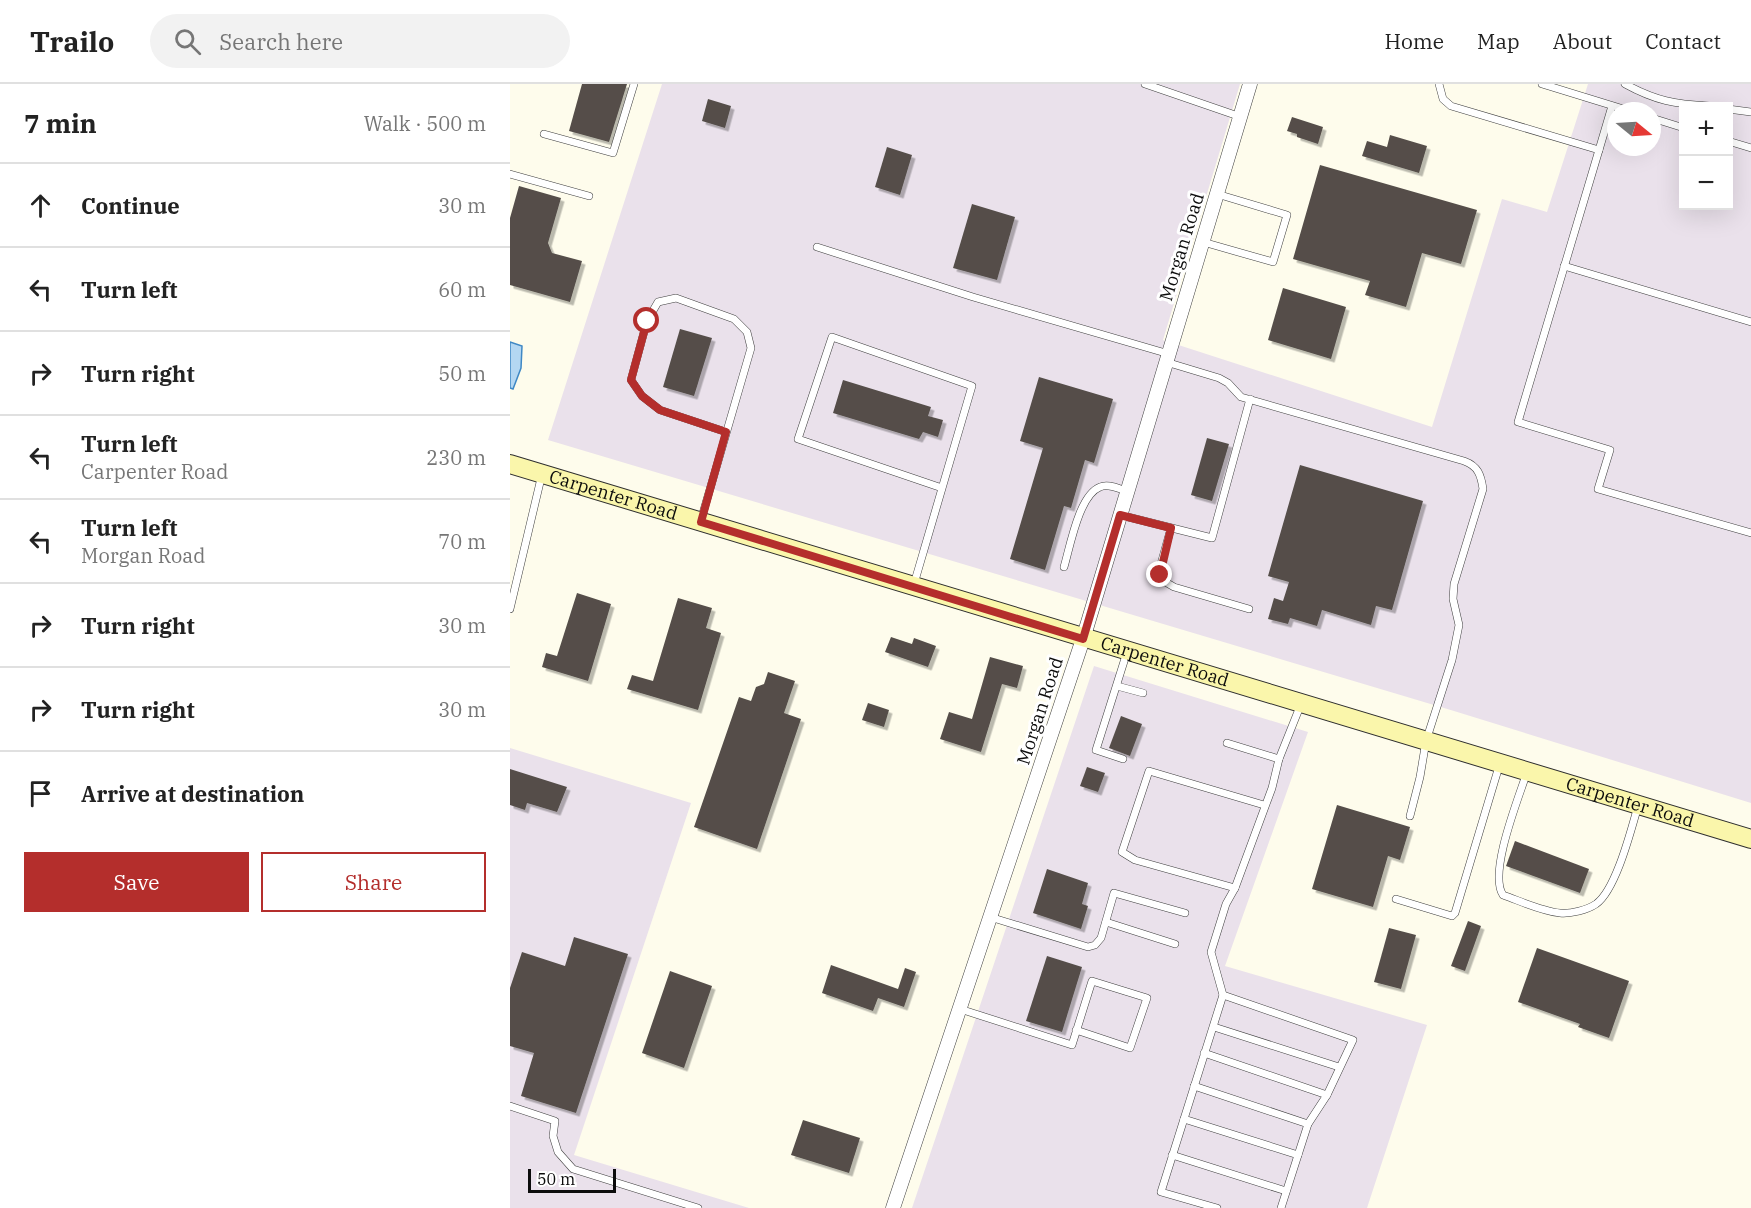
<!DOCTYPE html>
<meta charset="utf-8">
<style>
:root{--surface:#fff;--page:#f2f2f2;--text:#222;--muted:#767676;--line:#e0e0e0;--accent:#b42e2c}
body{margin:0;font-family:"IBM Plex Serif",serif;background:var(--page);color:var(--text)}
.controls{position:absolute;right:18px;top:18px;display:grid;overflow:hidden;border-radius:0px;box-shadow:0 6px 24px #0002}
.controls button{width:54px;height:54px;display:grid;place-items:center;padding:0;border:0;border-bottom:2px solid var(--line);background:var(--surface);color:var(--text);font:30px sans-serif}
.compass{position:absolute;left:1097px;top:18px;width:54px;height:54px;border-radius:50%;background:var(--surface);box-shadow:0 6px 24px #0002;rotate:108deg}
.scale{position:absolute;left:18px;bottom:15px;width:88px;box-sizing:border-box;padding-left:6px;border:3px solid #0c0c0c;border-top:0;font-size:16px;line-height:21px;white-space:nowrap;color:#0c0c0c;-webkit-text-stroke:4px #fff;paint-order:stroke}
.stop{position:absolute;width:18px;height:18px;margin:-14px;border:4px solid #b42e2c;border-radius:50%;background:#fff}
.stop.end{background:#b42e2c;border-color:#fff;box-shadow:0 2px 6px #0008}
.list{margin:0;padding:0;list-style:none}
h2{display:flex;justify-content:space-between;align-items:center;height:78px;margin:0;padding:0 24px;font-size:26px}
h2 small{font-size:20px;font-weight:400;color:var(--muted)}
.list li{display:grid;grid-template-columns:39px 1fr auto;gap:18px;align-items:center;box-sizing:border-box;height:84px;padding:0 24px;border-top:2px solid var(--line)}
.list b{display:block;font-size:22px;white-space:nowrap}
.list p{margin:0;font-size:20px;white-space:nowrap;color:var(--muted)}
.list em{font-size:20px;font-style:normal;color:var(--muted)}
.actions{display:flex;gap:12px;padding:18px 24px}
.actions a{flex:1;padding:14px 0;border:2px solid var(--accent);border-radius:0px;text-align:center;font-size:21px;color:var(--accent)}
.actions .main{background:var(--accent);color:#fff}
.icon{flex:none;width:33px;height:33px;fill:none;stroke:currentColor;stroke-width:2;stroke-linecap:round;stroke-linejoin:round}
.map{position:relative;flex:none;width:1241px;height:1124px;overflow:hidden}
header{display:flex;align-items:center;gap:36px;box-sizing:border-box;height:84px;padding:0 30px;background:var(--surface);border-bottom:2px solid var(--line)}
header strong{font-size:28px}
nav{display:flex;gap:33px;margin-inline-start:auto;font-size:21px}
.search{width:420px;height:54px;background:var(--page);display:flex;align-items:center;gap:15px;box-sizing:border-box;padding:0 21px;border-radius:33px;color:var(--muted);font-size:22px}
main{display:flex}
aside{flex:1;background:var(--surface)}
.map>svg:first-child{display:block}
.industrial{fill:#eae1eb;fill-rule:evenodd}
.water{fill:#b4d7f2;stroke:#3f88c5;stroke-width:1.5}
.building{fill:#544e49;filter:url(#shadow)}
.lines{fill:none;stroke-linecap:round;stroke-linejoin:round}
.lane-casing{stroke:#3f3f3f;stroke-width:8}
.street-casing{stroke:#3f3f3f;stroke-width:15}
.secondary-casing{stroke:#2e2e2e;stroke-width:20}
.lane{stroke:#fff;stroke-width:7}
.street{stroke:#fff;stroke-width:14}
.secondary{stroke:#faf6ab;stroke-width:18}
.route{stroke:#b42e2c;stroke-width:8}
.labels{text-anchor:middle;stroke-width:6;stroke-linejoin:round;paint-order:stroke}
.street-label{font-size:18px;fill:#0c0c0c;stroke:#fff}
</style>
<header>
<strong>Trailo</strong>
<div class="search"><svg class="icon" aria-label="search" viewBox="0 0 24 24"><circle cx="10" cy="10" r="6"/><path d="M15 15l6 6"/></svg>Search here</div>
<nav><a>Home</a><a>Map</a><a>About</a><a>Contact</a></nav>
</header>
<main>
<aside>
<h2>7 min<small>Walk · 500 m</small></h2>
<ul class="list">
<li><svg class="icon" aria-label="ahead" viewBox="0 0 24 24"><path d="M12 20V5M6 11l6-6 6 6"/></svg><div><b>Continue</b></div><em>30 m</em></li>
<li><svg class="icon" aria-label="left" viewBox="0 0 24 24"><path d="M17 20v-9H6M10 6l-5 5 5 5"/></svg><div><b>Turn left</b></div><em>60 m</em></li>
<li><svg class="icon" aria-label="right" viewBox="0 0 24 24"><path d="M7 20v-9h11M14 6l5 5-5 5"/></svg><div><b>Turn right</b></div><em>50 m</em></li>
<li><svg class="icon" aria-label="left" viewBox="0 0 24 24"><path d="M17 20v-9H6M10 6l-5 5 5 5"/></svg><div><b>Turn left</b><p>Carpenter Road</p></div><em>230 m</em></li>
<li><svg class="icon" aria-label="left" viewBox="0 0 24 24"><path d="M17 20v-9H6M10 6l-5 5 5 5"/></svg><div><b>Turn left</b><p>Morgan Road</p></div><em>70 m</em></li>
<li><svg class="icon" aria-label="right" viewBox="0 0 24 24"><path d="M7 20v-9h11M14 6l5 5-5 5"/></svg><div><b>Turn right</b></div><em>30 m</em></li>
<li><svg class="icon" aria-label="right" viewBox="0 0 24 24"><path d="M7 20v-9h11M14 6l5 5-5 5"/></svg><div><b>Turn right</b></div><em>30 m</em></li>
<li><svg class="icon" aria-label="arrive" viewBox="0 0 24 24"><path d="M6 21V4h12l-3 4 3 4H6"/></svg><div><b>Arrive at destination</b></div></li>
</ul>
<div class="actions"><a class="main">Save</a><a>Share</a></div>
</aside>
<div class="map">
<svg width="1241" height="1124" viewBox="0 0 1241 1124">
<defs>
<filter id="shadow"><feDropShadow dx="3.5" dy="3.5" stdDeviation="0" flood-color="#0004"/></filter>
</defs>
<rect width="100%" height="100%" fill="#fefcec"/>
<g class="industrial">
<path d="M152 0H730L653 256 922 343 992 115 1037 128 1078 0H1241V719L944 627 38 356ZM1174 22H1218V122H1174ZM1106 27H1142V63H1106Z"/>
<path d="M584 582 798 648 715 882 917 941 857 1124H402Z"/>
<path d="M0 664 181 719 64 1071 239 1124H0Z"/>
</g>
<path class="water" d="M0 258 12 262 11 284 3 305 0 304Z"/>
<g class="building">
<path d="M72 0H117L99 58 59 47Z"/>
<path d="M198 15 221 22 215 44 192 37Z"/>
<path d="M782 33 813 43 808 60 787 53V50L777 47Z"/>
<path d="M880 51 917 62 909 89 852 72 857 57 877 63Z"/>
<path d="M377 63 402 71 390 111 365 103Z"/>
<path d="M810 81 967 126 951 180 912 169 896 223 855 211 860 197 783 175Z"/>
<path d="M9 102 51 114 38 159 42 169 72 177 60 218 0 201V134Z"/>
<path d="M462 120 505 133 487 196 443 184Z"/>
<path d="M773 204 836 223 821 275 758 256Z"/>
<path d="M170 245 202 254 184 312 153 303Z"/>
<path d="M529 293 603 315 584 379 575 376 561 424 554 422 535 486 500 475 533 364 510 357Z"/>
<path d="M333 296 421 323 418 332 433 336 428 353 413 348 409 355 323 329Z"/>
<path d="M697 354 719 360 702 417 681 411Z"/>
<path d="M790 381 913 417 882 526 866 522 861 541 812 526 807 542 780 534 778 540 758 535 764 514 773 517 779 498 758 492Z"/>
<path d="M67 509 101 520 78 597 32 583 36 569 47 572Z"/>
<path d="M168 514 202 524 196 544 211 549 188 626 117 605 122 591 143 597Z"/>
<path d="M381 553 402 560 404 554 426 562 418 583 375 568Z"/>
<path d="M480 573 513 582 507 604 492 600 471 668 430 655 439 628 462 635Z"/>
<path d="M258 588 285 597 274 629 291 635 247 765 184 743 229 613 241 617 246 603 254 600Z"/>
<path d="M358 619 379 626 374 643 352 636Z"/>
<path d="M611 632 632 640 620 672 599 664Z"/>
<path d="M577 683 595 689 588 708 570 702Z"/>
<path d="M0 685 57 703 47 728 17 719 15 726 0 721Z"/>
<path d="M827 721 900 743 890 776 878 772 863 823 802 805Z"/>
<path d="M1005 757 1079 785 1070 809 996 782Z"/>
<path d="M537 785 578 799 572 820 578 822 571 845 523 829Z"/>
<path d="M958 837 971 842 955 887 941 882Z"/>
<path d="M879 844 906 851 891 905 864 898Z"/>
<path d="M64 853 118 870 66 1029 11 1012 24 969 0 962V904L12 868 55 882Z"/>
<path d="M1027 864 1119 897 1099 954 1068 943 1070 940 1008 918Z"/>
<path d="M537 872 572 883 552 948 516 937Z"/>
<path d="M321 881 388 905 395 884 406 888 394 923 368 914 363 927 312 909Z"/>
<path d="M160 887 202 902 174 984 132 969Z"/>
<path d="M293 1036 350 1054 339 1089 281 1071Z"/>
</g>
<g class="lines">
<defs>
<g id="lane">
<path d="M635 0 731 33"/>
<path d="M929 0 933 15 941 22 1089 66 1102 22"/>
<path d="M1032 0 1120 27"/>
<path d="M1115 0C1146 17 1165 20 1199 22"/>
<path d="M1218 25 1241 28"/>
<path d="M1142 34 1174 44"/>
<path d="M34 50 103 69 124 0"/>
<path d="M1218 57 1241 64"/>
<path d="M1089 66 1008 338 1100 366 1088 405 1241 449"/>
<path d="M0 90 79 112"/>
<path d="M693 158 763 178 777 131 707 110"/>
<path d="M307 163 463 213 659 270"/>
<path d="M1054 182 1241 238"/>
<path d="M656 278 709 294 718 299 731 313 954 377C968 382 971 391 973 405L944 500 943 515 949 541 942 576 916 657 910 693 900 732"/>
<path d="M610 431 702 454 740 315"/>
<path d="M191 436 241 264 237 248 224 235 166 214 148 218 137 237 121 296 132 312 150 326 216 348"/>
<path d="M661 444 651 480 649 491 652 496 664 503 739 525"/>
<path d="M554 483C560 463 569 411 590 403 598 399 609 405 617 407"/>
<path d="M404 500 462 302 322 253 288 355 432 404"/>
<path d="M0 525 32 390"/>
<path d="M607 602 633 609"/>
<path d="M717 659 769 675"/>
<path d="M613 675 586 666 617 568"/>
<path d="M1017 688C1009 713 978 789 993 811 1010 817 1031 827 1050 829 1061 830 1077 826 1086 820 1106 806 1121 746 1128 722"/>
<path d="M725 804 625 776 612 768 639 687 754 721"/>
<path d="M886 815 942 832 945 829 990 679"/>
<path d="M480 833 578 863 585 861 591 854 604 809 675 829"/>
<path d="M596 838 665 860"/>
<path d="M713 911 843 956 817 1011"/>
<path d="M450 925 562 961 582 897 637 914 620 964 566 946"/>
<path d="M704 943 829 983"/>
<path d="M694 969 817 1011 798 1040 771 1124"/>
<path d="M684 1002 798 1040"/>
<path d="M0 1022 45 1037 43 1052 48 1068 63 1085 188 1124"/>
<path d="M674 1035 788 1071"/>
<path d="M662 1071 776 1107"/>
<path d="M707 1124 651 1108 713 911 701 868 716 820 725 804 762 704 769 675 791 620"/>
</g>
<path id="street" d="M383 1124 573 555 740 0"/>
<g id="secondary">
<path id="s1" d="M0 380 1241 755"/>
</g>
</defs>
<use href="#lane" class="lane-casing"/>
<use href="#street" class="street-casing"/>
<use href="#secondary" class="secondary-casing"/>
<use href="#lane" class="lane"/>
<use href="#street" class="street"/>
<use href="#secondary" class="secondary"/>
</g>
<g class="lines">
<path class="route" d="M137 237 121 296 132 312 150 326 216 348 191 438 573 555 610 431 661 444 650 491"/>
</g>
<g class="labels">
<g class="street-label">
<text transform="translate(672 163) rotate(-73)" y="6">Morgan Road</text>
<text dy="6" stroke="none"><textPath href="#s1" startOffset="108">Carpenter Road</textPath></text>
<text dy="6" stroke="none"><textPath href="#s1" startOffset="684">Carpenter Road</textPath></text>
<text transform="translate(530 627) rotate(-72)" y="6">Morgan Road</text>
<text dy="6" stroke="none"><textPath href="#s1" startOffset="1170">Carpenter Road</textPath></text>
</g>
</g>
</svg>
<div class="controls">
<button>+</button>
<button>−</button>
</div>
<svg class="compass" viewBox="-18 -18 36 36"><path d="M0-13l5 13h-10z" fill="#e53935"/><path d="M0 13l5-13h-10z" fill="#767676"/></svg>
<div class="scale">50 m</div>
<div class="stop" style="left:137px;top:237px"></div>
<div class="stop end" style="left:650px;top:491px"></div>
</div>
</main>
